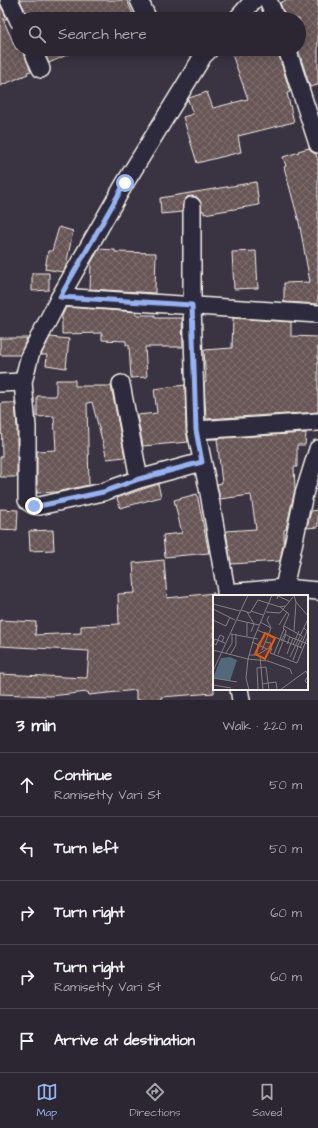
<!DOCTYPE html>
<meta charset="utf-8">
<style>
:root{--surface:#2c2632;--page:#38323e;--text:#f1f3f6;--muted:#a6a5ac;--line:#48434d;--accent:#95b2f1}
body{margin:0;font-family:"Architects Daughter",sans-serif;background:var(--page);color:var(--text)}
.stop{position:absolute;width:12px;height:12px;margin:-9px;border:3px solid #95b2f1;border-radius:50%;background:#fff}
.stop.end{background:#95b2f1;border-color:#fff;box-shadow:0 1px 4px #0008}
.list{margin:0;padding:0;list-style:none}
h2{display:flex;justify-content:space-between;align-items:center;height:52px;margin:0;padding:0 16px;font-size:17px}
h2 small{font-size:13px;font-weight:400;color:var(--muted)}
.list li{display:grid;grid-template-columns:26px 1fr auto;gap:12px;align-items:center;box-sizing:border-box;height:64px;padding:0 16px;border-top:1px solid var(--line)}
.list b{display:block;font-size:15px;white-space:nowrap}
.list p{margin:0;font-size:13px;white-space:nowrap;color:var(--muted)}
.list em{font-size:13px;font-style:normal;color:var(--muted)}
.icon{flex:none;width:22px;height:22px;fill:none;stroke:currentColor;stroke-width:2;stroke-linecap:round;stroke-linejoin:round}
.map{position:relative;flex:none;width:318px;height:700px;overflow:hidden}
.search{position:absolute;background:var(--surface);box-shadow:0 2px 10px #0003;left:12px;right:12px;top:12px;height:44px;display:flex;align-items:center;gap:10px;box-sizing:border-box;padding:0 14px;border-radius:22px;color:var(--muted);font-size:15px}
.sheet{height:372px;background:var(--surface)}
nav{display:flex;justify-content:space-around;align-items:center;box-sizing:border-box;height:56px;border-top:1px solid var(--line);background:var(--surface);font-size:11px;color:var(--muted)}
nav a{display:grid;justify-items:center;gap:2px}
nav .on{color:var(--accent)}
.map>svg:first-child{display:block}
.building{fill:url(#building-cross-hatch);stroke:#f4f1e8}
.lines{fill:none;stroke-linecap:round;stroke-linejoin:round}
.street-casing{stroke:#f4f1e8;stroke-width:20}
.street{stroke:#2f2a3d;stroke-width:17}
.route{stroke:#95b2f1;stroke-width:5}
.inset-road{fill:none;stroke:#847f84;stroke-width:1}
.view{fill:#e8590c;fill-opacity:0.15;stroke:#e8590c;stroke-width:2}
.inset-edge{fill:none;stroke:#f4f1e8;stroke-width:2}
</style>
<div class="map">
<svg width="318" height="700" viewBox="0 0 318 700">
<defs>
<pattern id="building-cross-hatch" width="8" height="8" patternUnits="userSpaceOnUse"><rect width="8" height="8" fill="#685656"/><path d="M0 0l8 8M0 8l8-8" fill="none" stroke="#7e6f6e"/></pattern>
</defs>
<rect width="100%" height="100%" fill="#3a3342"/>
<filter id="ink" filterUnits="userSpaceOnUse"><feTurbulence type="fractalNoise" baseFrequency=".025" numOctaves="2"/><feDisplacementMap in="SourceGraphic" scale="8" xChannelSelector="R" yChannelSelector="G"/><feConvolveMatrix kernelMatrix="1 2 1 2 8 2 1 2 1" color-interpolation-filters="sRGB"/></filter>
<g filter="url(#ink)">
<g class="building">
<path d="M20 0H127L135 19H29Z"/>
<path d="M286 0H318V85L310 87 298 49H299V19H286L280 3Z"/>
<path d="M0 4 7 19H3L16 49H22L31 71 27 72 28 74 0 86Z"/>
<path d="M43 49H80L49 63Z"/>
<path d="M230 49H277L290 92 287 93 294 122 238 136 241 152 197 163 183 117 193 114 188 100 189 98 207 92 213 108 248 99Z"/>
<path d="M309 148 312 152 316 154 318 160V304L284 302V283L310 282 299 222 284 167 286 166 283 157 299 152 298 151Z"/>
<path d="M256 182 259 205 204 214V211H202L200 201 197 197 192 196 187 197 184 201 182 212 161 214 160 198Z"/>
<path d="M59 227 73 231 66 266 63 272 45 269 48 251H52Z"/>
<path d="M99 249 115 250V252L156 253 155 293 90 289 91 263Z"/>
<path d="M256 251 258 288 234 289 232 252Z"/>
<path d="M32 273H49V290L32 291Z"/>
<path d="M66 307 136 312V315H155V318H182L183 347H145L147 377 131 378 129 345H126V341L102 340V333L62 334V316Z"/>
<path d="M233 318 291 322V336L318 337V412L206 419 204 383 206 382 204 350 232 348Z"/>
<path d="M50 337 69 339 66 368 46 365 47 355H41Z"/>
<path d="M0 338H27L20 355H0Z"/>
<path d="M56 380H75V386H111L125 457 107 459 92 402 87 403 89 485 56 492 37 493V451L56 450 54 416 37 417V396H56Z"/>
<path d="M185 385 186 430 188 442 143 446 137 415 157 413 154 389Z"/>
<path d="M1 403H15L17 427V477H0V457H2Z"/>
<path d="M306 433 305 445H297V467H294L295 489 286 529 284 530V539L280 561 231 564 226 531 256 529 251 495 220 499 217 484 222 483 217 439H208Z"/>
<path d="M158 484 161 497 120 508 117 498Z"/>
<path d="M197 494 209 553 165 557 163 535 182 533 174 500Z"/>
<path d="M0 509 18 510 17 530 0 529Z"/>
<path d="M318 510V527L307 528 311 511Z"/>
<path d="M53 530 54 550 30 551 29 531Z"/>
<path d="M164 560 167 598 214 593V693L161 697V700H136V690L89 695 88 692 50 696 0 694V674L87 678 89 651 0 646V620L36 622 35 635 81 633V626L119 624 118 594 135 593 133 563Z"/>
</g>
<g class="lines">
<defs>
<g id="street">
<path d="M9 0 19 21"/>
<path d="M139 0 146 15"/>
<path d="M268 0 276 19"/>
<path d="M237 19 254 0"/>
<path d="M32 49 41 69"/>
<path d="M287 49 318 144"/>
<path d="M192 206V305L196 430 209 493 227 596"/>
<path d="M60 297 318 314"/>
<path d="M0 383 23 382"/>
<path d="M121 384 139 479"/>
<path d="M196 430 318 422"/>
<path d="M202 462 139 479 103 492 39 506C33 506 30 504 27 500V427L23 382 30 355 60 297 125 183 203 56 210 49"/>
<path d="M226 593 284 588 318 591"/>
<path d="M283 596 284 588 304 494 318 449"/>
<path d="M239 689 241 700"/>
</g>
</defs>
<use href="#street" class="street-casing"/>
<use href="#street" class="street"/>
</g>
</g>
<g class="lines" filter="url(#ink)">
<path class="route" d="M34 506H39L103 492 139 479 202 462 196 430 192 305 60 297 125 183"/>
</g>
<g transform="translate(213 595)">
<rect width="95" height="95" fill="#3a3342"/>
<path d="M17 62 24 65 17 86 0 83 8 63Z" fill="#51697a"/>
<path class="inset-road" d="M81 0 83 7 95 21M64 4 65 1 76 6M0 9 27 16M67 12 76 19 70 33 73 36 72 39M0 14 22 25M28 15 37 18 45 5 67 12 72 11M38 16 50 20M34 17 41 29 38 37M53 17 67 18 80 2M56 21 54 25 58 33M0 25 13 31 17 22M24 25 46 30M47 27 58 33M34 28V41M66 30 74 17M71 31 89 41M44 35 89 53M81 36 83 7M18 39 45 44M68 46 72 39 77 42M39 47 54 54M0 48 3 50 7 40 11 42 9 47M0 48 2 44 12 48M74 49 77 42 95 49M80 50 86 36M56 52 59 53 57 58 84 68 95 41M84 52 90 41M87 53 94 36 91 33M0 55 35 64 41 43 59 0M49 55 58 33M13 58 19 48V39M61 59 71 34M65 59 73 39M74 59 80 43M17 60 23 50V39M36 60H44L56 53 58 48 52 47M44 60 45 49 52 41M47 61 50 95M77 62 95 24M35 64 55 66 77 74 79 79M35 64 33 83 36 95M80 65 85 52M0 76 35 0M0 83 24 87M49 89 63 87 64 95M0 90 18 93M45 95 44 73 53 72 56 95M67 95 93 76 95 81 92 86 95 89"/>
<path class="view" d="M52 38 62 43 52 64 42 59Z"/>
<rect width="95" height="95" class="inset-edge"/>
</g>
</svg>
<div class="stop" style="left:125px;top:183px"></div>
<div class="stop end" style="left:34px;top:506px"></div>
<div class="search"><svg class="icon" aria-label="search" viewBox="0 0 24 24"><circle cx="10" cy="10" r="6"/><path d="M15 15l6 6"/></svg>Search here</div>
</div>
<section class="sheet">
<h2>3 min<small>Walk · 220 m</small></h2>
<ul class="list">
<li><svg class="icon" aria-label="ahead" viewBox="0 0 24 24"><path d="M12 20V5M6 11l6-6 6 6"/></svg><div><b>Continue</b><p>Ramisetty Vari St</p></div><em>50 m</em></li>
<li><svg class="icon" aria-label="left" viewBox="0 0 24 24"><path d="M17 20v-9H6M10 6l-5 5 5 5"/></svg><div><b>Turn left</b></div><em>50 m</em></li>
<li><svg class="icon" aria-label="right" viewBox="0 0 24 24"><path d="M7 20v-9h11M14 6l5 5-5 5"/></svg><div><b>Turn right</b></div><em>60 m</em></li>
<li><svg class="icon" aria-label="right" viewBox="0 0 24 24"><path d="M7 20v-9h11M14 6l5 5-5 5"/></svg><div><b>Turn right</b><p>Ramisetty Vari St</p></div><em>60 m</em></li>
<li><svg class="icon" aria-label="arrive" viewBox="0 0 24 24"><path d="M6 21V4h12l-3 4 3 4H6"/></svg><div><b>Arrive at destination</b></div></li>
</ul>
</section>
<nav>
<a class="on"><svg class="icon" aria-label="map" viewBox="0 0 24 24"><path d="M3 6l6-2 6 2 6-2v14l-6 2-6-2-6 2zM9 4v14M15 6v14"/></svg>Map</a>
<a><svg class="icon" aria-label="directions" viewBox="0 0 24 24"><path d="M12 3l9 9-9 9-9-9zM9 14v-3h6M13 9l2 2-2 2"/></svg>Directions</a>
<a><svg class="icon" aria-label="saved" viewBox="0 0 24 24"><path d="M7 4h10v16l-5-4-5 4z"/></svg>Saved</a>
</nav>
